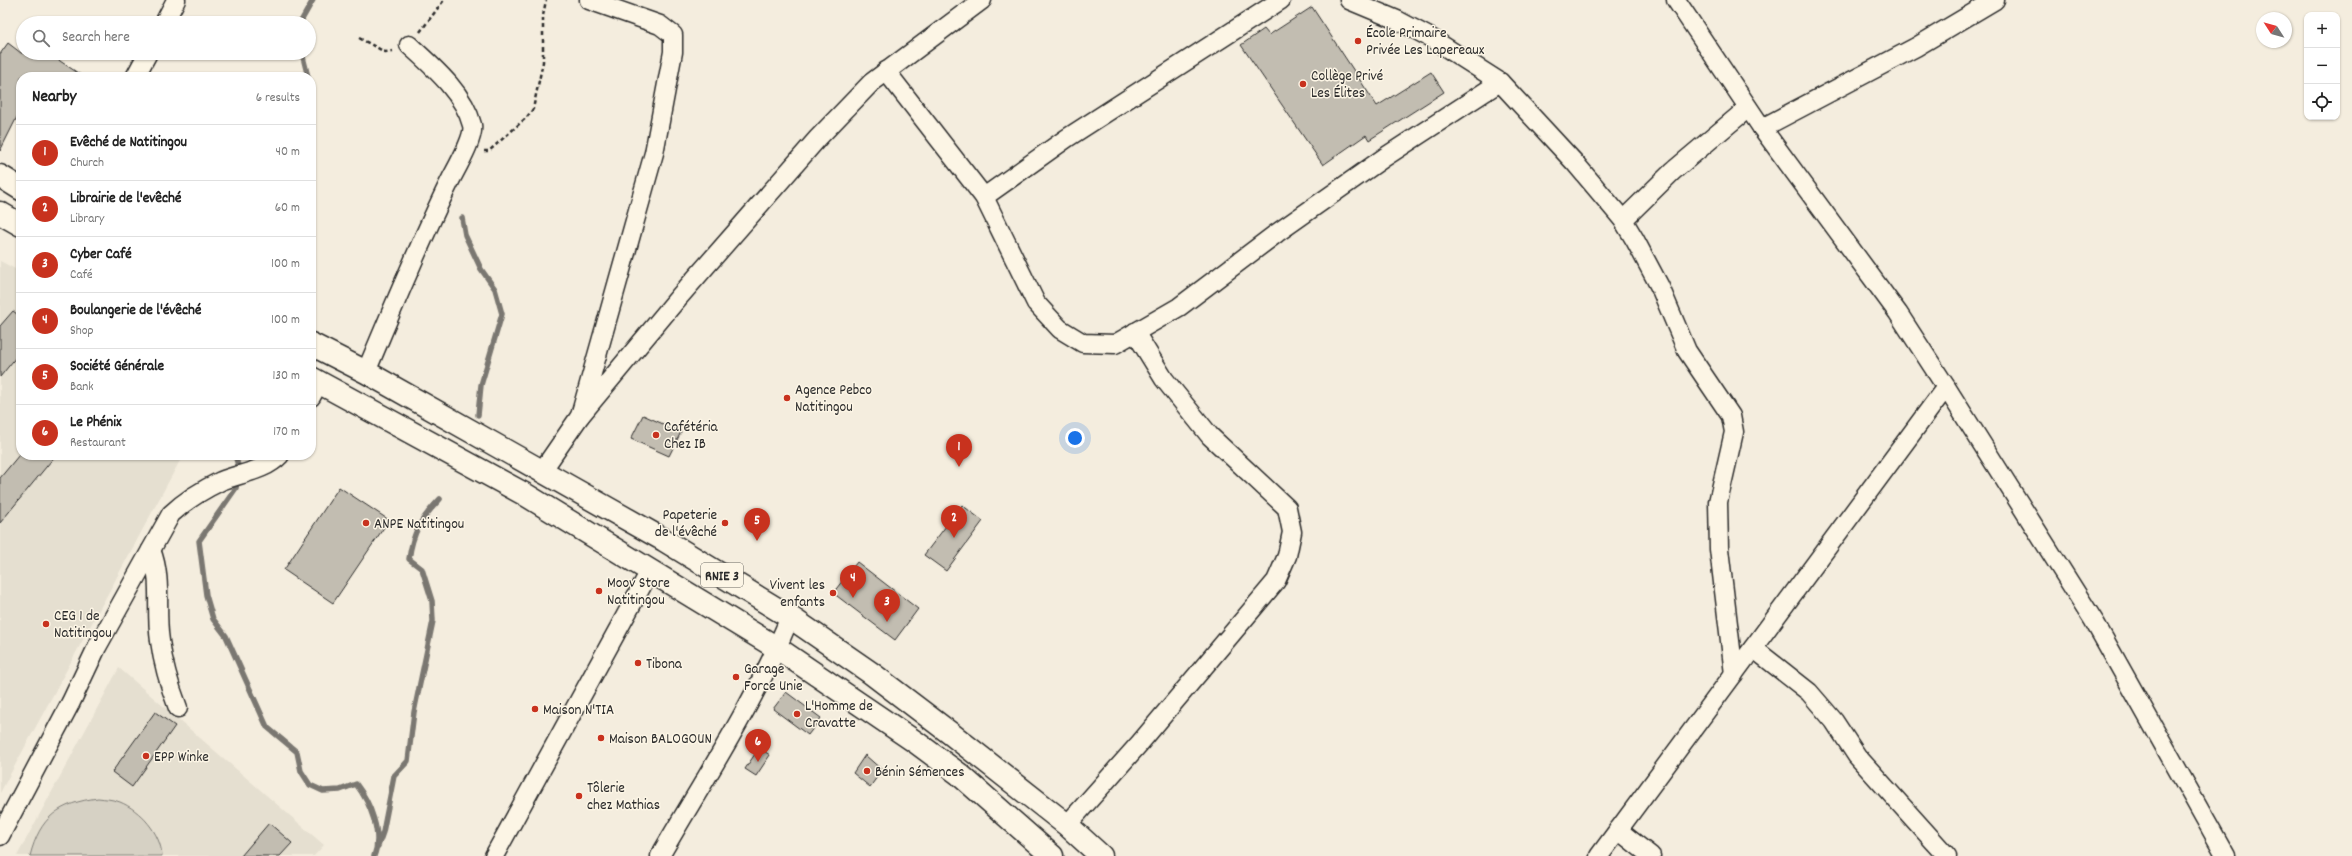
<!DOCTYPE html>
<meta charset="utf-8">
<style>
:root{--surface:#fff;--page:#f6f6f6;--text:#222;--muted:#767676;--line:#e0e0e0;--accent:#c8321e}
body{margin:0;font-family:Dekko,sans-serif;background:var(--page);color:var(--text)}
.controls{position:absolute;right:12px;top:12px;display:grid;overflow:hidden;border-radius:8px;box-shadow:0 1px 3px #0004}
.controls button{width:36px;height:36px;display:grid;place-items:center;padding:0;border:0;border-bottom:1px solid var(--line);background:var(--surface);color:var(--text);font:20px sans-serif}
.compass{position:absolute;left:2256px;top:12px;width:36px;height:36px;border-radius:50%;background:var(--surface);box-shadow:0 1px 3px #0004;rotate:306deg}
.you{position:absolute;left:1075px;top:438px;width:14px;height:14px;margin:-10px;border:3px solid #fff;border-radius:50%;background:#1a73e8;box-shadow:0 0 0 6px #1a73e833}
.badge{display:grid;place-items:center;width:26px;height:26px;border-radius:50%;background:var(--accent);color:#fff;font-size:13px;font-weight:700}
.pin{position:absolute;translate:-50% -33px;filter:drop-shadow(0 1px 2px #0008)}
.pin::after{content:'';position:absolute;top:21px;width:14px;height:12px;background:inherit;clip-path:polygon(0 0,100% 0,50% 100%)}
.list{margin:0;padding:0;list-style:none}
h2{display:flex;justify-content:space-between;align-items:center;height:52px;margin:0;padding:0 16px;font-size:17px}
h2 small{font-size:13px;font-weight:400;color:var(--muted)}
.list li{display:grid;grid-template-columns:26px 1fr auto;gap:12px;align-items:center;box-sizing:border-box;height:56px;padding:0 16px;border-top:1px solid var(--line)}
.list b{display:block;font-size:15px;white-space:nowrap}
.list p{margin:0;font-size:13px;white-space:nowrap;color:var(--muted)}
.list em{font-size:13px;font-style:normal;color:var(--muted)}
.icon{flex:none;width:22px;height:22px;fill:none;stroke:currentColor;stroke-width:2;stroke-linecap:round;stroke-linejoin:round}
.map{position:relative;flex:none;width:2352px;height:856px;overflow:hidden}
.search{position:absolute;background:var(--surface);box-shadow:0 1px 3px #0004;left:16px;top:16px;width:300px;height:44px;display:flex;align-items:center;gap:10px;box-sizing:border-box;padding:0 14px;border-radius:22px;color:var(--muted);font-size:15px}
.panel{position:absolute;background:var(--surface);box-shadow:0 1px 3px #0004;left:16px;top:72px;width:300px;height:388px;border-radius:16px}
.map>svg:first-child{display:block}
.built{fill:#e5dfd0}
.green{fill:#d6d1c4;stroke:#807e78}
.lines{fill:none;stroke-linecap:round;stroke-linejoin:round}
.stream{stroke:#7a7771;stroke-width:5.5}
.building{fill:#c2bdb1;stroke:#2b2b2b}
.street-casing{stroke:#2b2b2b;stroke-width:21}
.highway-casing{stroke:#2b2b2b;stroke-width:25}
.path{stroke:#2b2b2b;stroke-width:2.5;stroke-dasharray:4 3;stroke-linecap:butt}
.street{stroke:#fcf5e5;stroke-width:18}
.highway{stroke:#fcf5e5;stroke-width:22}
.poi-dot{fill:#c8321e;stroke:#fcf5e5;stroke-width:1.5}
.labels{text-anchor:middle;stroke-width:3;stroke-linejoin:round;paint-order:stroke}
.shield{fill:#fcf5e5;stroke:#6a6863;stroke-width:1}
.shield-label{font-size:14px;font-weight:bold;fill:#2b2b2b}
.poi-label{font-size:15px;fill:#2b2b2b;stroke:#fcf5e5;text-anchor:start}
</style>
<div class="map">
<svg width="2352" height="856" viewBox="0 0 2352 856">
<rect width="100%" height="100%" fill="#f4edde"/>
<filter id="ink" filterUnits="userSpaceOnUse"><feTurbulence type="fractalNoise" baseFrequency=".025" numOctaves="2"/><feDisplacementMap in="SourceGraphic" scale="8" xChannelSelector="R" yChannelSelector="G"/><feConvolveMatrix kernelMatrix="1 2 1 2 8 2 1 2 1" color-interpolation-filters="sRGB"/></filter>
<g filter="url(#ink)">
<g class="built">
<path d="M0 261 21 272V455H183L0 793Z"/>
<path d="M119 668 324 845 314 856H17Z"/>
</g>
<path class="green" d="M98 798C105 799 113 799 120 802 140 810 161 833 162 856H30C40 817 59 803 98 798Z"/>
<g class="lines">
<g class="stream">
<path d="M300 23 313 0"/>
<path d="M302 53 308 77"/>
<path d="M462 218 465 235 481 269 495 289 502 314 481 385 478 415"/>
<path d="M235 455 239 469 236 488 199 541 206 595 213 619 226 636 267 727 297 752 301 771 310 785 323 791 340 790 356 784C370 802 383 834 374 856"/>
<path d="M378 846 383 832 394 776 408 761 414 712 433 621 432 601 422 569 409 559C413 531 421 519 440 499"/>
</g>
</g>
<g class="building">
<path d="M1312 7 1377 106 1431 72 1444 92 1369 140 1366 135 1323 165 1241 45 1264 29 1269 35Z"/>
<path d="M8 43 21 53H61L57 59 84 77H21V109L0 151V54Z"/>
<path d="M13 311 21 317V351L0 377V326Z"/>
<path d="M643 415 681 432 669 456 631 439Z"/>
<path d="M19 455H56L0 523V478Z"/>
<path d="M339 487 389 520 333 603 284 570Z"/>
<path d="M962 505 983 521 946 571 924 555Z"/>
<path d="M857 562 918 609 895 640 833 593Z"/>
<path d="M786 692 821 718 808 735 773 709Z"/>
<path d="M155 712 175 726 132 787 112 772Z"/>
<path d="M759 748 770 755 756 776 745 769Z"/>
<path d="M865 755 882 770 870 787 853 773Z"/>
<path d="M269 823 292 843 280 856H241Z"/>
</g>
<g class="lines">
<defs>
<g id="street">
<path d="M1349 0 1397 20 1431 38 1500 82 1575 163 1623 220 1635 240 1660 287 1687 351 1731 416 1734 432 1718 502 1719 549 1734 674"/>
<path d="M1676 0 1762 128 1898 313 1946 387 2094 621 2226 856"/>
<path d="M164 23 176 0"/>
<path d="M886 71 984 197 1036 303 1060 329 1083 343 1115 344 1179 307 1277 233 1385 157 1500 82"/>
<path d="M135 77 148 53"/>
<path d="M1762 128 1916 47 1995 0"/>
<path d="M984 197 1067 138 1281 0"/>
<path d="M1623 220 1673 171 1748 108"/>
<path d="M366 372C393 308 419 244 450 181 456 169 475 137 472 125 464 93 432 66 409 45"/>
<path d="M311 397 319 382"/>
<path d="M580 416 679 297 818 138 871 83 982 0"/>
<path d="M542 471 580 416 654 153 673 52V35L660 25 589 0"/>
<path d="M151 550C163 580 155 609 160 641 163 664 170 687 178 708"/>
<path d="M1753 648 1809 692 1834 721 1857 756 1947 856"/>
<path d="M1067 825 1139 744 1276 581 1287 556 1292 532 1287 508 1210 436 1164 379 1135 332"/>
<path d="M1618 830 1651 856"/>
<path d="M0 836 71 702 97 647 171 514C186 500 202 490 221 481 241 473 265 471 280 455"/>
<path d="M494 856 650 571"/>
<path d="M660 856C705 778 756 701 790 617"/>
<path d="M1599 856 1946 387"/>
</g>
<g id="highway">
<path d="M0 176 21 189"/>
<path d="M0 213 21 225"/>
<path d="M311 344 366 372 664 540 790 617 871 673 950 733 1067 825 1101 856"/>
<path d="M311 378 526 495 777 648 917 743 959 774 1052 856"/>
</g>
</defs>
<use href="#street" class="street-casing"/>
<use href="#highway" class="highway-casing"/>
<g class="path">
<path d="M420 32 444 0"/>
<path d="M359 38 385 52 393 51"/>
<path d="M484 151H489L527 117 533 109 543 62V16L546 0"/>
</g>
<use href="#street" class="street"/>
<use href="#highway" class="highway"/>
</g>
</g>
<g class="poi-dot">
<circle cx="1358" cy="41" r="4"/>
<circle cx="1303" cy="84" r="4"/>
<circle cx="787" cy="398" r="4"/>
<circle cx="656" cy="435" r="4"/>
<circle cx="366" cy="523" r="4"/>
<circle cx="725" cy="523" r="4"/>
<circle cx="599" cy="591" r="4"/>
<circle cx="833" cy="593" r="4"/>
<circle cx="46" cy="624" r="4"/>
<circle cx="638" cy="663" r="4"/>
<circle cx="736" cy="677" r="4"/>
<circle cx="535" cy="709" r="4"/>
<circle cx="797" cy="714" r="4"/>
<circle cx="601" cy="738" r="4"/>
<circle cx="146" cy="756" r="4"/>
<circle cx="867" cy="771" r="4"/>
<circle cx="579" cy="796" r="4"/>
</g>
<g class="labels">
<rect class="shield" x="701" y="563" width="42" height="24" rx="3"/>
<g class="shield-label">
<text x="722" y="580">RNIE 3</text>
</g>
<g class="poi-label">
<text x="1366" y="37">École Primaire<tspan x="1366" dy="17">Privée Les Lapereaux</tspan></text>
<text x="1311" y="80">Collège Privé<tspan x="1311" dy="17">Les Élites</tspan></text>
<text x="795" y="394">Agence Pebco<tspan x="795" dy="17">Natitingou</tspan></text>
<text x="664" y="431">Cafétéria<tspan x="664" dy="17">Chez IB</tspan></text>
<text x="717" y="519" text-anchor="end">Papeterie<tspan x="717" dy="17">de l'évêché</tspan></text>
<text x="374" y="528">ANPE Natitingou</text>
<text x="607" y="587">Moov Store<tspan x="607" dy="17">Natitingou</tspan></text>
<text x="825" y="589" text-anchor="end">Vivent les<tspan x="825" dy="17">enfants</tspan></text>
<text x="54" y="620">CEG 1 de<tspan x="54" dy="17">Natitingou</tspan></text>
<text x="646" y="668">Tibona</text>
<text x="744" y="673">Garage<tspan x="744" dy="17">Force Unie</tspan></text>
<text x="805" y="710">L'Homme de<tspan x="805" dy="17">Cravatte</tspan></text>
<text x="543" y="714">Maison N'TIA</text>
<text x="609" y="743">Maison BALOGOUN</text>
<text x="154" y="761">EPP Winke</text>
<text x="875" y="776">Bénin Sémences</text>
<text x="587" y="792">Tôlerie<tspan x="587" dy="17">chez Mathias</tspan></text>
</g>
</g>
</svg>
<div class="controls">
<button>+</button>
<button>−</button>
<button><svg class="icon" aria-label="locate" viewBox="0 0 24 24"><circle cx="12" cy="12" r="6"/><path d="M12 2v4M12 18v4M2 12h4M18 12h4"/></svg></button>
</div>
<svg class="compass" viewBox="-18 -18 36 36"><path d="M0-13l5 13h-10z" fill="#e53935"/><path d="M0 13l5-13h-10z" fill="#767676"/></svg>
<div class="you"></div>
<div class="pin badge" style="left:959px;top:467px">1</div>
<div class="pin badge" style="left:954px;top:538px">2</div>
<div class="pin badge" style="left:887px;top:622px">3</div>
<div class="pin badge" style="left:853px;top:598px">4</div>
<div class="pin badge" style="left:757px;top:541px">5</div>
<div class="pin badge" style="left:758px;top:762px">6</div>
<div class="search"><svg class="icon" aria-label="search" viewBox="0 0 24 24"><circle cx="10" cy="10" r="6"/><path d="M15 15l6 6"/></svg>Search here</div>
<section class="panel">
<h2>Nearby<small>6 results</small></h2>
<ul class="list">
<li><span class="badge">1</span><div><b>Evêché de Natitingou</b><p>Church</p></div><em>40 m</em></li>
<li><span class="badge">2</span><div><b>Librairie de l'evêché</b><p>Library</p></div><em>60 m</em></li>
<li><span class="badge">3</span><div><b>Cyber Café</b><p>Café</p></div><em>100 m</em></li>
<li><span class="badge">4</span><div><b>Boulangerie de l'évêché</b><p>Shop</p></div><em>100 m</em></li>
<li><span class="badge">5</span><div><b>Société Générale</b><p>Bank</p></div><em>130 m</em></li>
<li><span class="badge">6</span><div><b>Le Phénix</b><p>Restaurant</p></div><em>170 m</em></li>
</ul>
</section>
</div>
